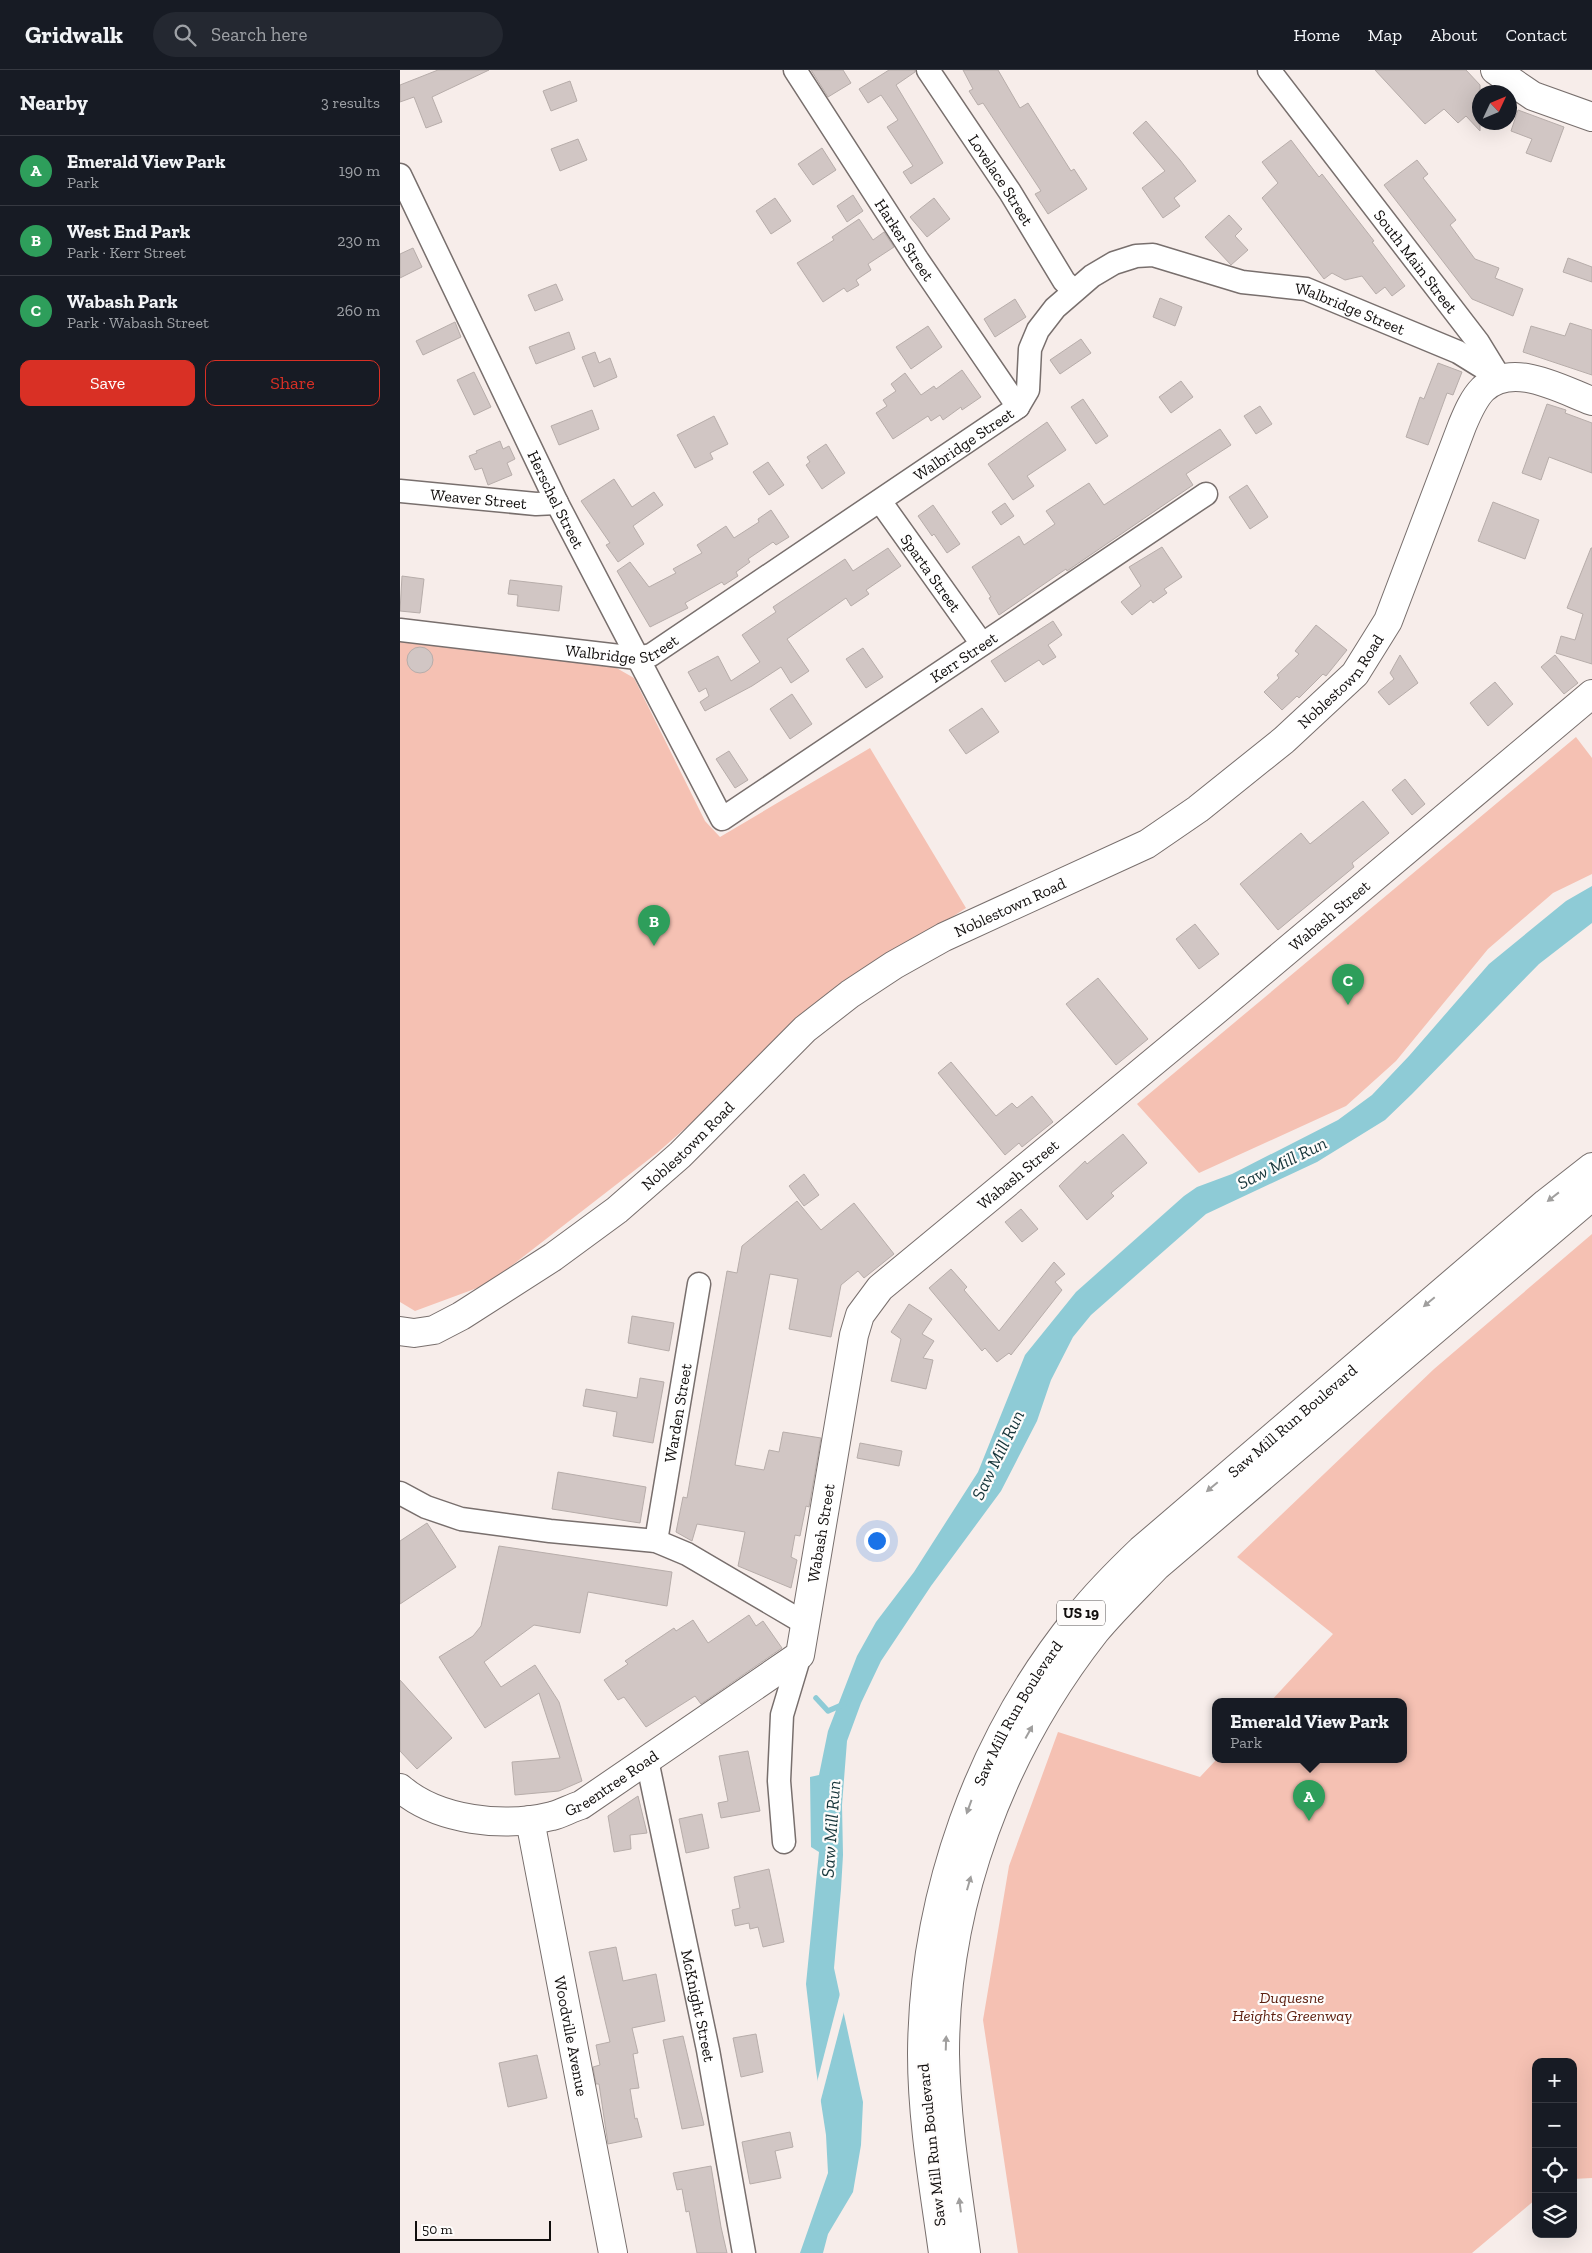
<!DOCTYPE html>
<meta charset="utf-8">
<style>
:root{--surface:#171b24;--page:#242831;--text:#f1f3f6;--muted:#9ea1a6;--line:#363941;--accent:#d93025}
body{margin:0;font-family:"Zilla Slab",serif;background:var(--page);color:var(--text)}
.controls{position:absolute;right:15px;bottom:15px;display:grid;overflow:hidden;border-radius:10px;box-shadow:0 5px 20px #0002}
.controls button{width:45px;height:45px;display:grid;place-items:center;padding:0;border:0;border-bottom:1px solid var(--line);background:var(--surface);color:var(--text);font:25px sans-serif}
.compass{position:absolute;left:1072px;top:15px;width:45px;height:45px;border-radius:50%;background:var(--surface);box-shadow:0 5px 20px #0002;rotate:46deg}
.scale{position:absolute;left:15px;bottom:12px;width:136px;box-sizing:border-box;padding-left:5px;border:2px solid #110e0d;border-top:0;font-size:14px;line-height:18px;white-space:nowrap;color:#110e0d;-webkit-text-stroke:4px #fefcfb;paint-order:stroke}
.you{position:absolute;left:476px;top:1470px;width:18px;height:18px;margin:-12px;border:4px solid #fff;border-radius:50%;background:#1a73e8;box-shadow:0 0 0 8px #1a73e833}
.badge{display:grid;place-items:center;width:32px;height:32px;border-radius:50%;background:var(--accent);color:#fff;font-size:16px;font-weight:700}
.pin{position:absolute;translate:-50% -41px;filter:drop-shadow(0 1px 2px #0008)}
.pin::after{content:'';position:absolute;top:26px;width:18px;height:15px;background:inherit;clip-path:polygon(0 0,100% 0,50% 100%)}
.popup{position:absolute;left:812px;top:1628px;width:195px;height:65px;box-sizing:border-box;display:grid;place-content:center;border-radius:10px;background:var(--surface);filter:drop-shadow(0 1px 4px #0005);font-size:16px;white-space:nowrap;color:var(--muted)}
.popup b{font-size:19px;color:var(--text)}
.popup::after{content:'';position:absolute;left:50%;top:100%;margin-left:-10px;border:10px solid transparent;border-top-color:var(--surface)}
.list{margin:0;padding:0;list-style:none}
h2{display:flex;justify-content:space-between;align-items:center;height:65px;margin:0;padding:0 20px;font-size:21px}
h2 small{font-size:16px;font-weight:400;color:var(--muted)}
.list li{display:grid;grid-template-columns:32px 1fr auto;gap:15px;align-items:center;box-sizing:border-box;height:70px;padding:0 20px;border-top:1px solid var(--line)}
.list b{display:block;font-size:19px;white-space:nowrap}
.list p{margin:0;font-size:16px;white-space:nowrap;color:var(--muted)}
.list em{font-size:16px;font-style:normal;color:var(--muted)}
.actions{display:flex;gap:10px;padding:15px 20px}
.actions a{flex:1;padding:11px 0;border:1px solid var(--accent);border-radius:10px;text-align:center;font-size:18px;color:var(--accent)}
.actions .main{background:var(--accent);color:#fff}
.icon{flex:none;width:28px;height:28px;fill:none;stroke:currentColor;stroke-width:2;stroke-linecap:round;stroke-linejoin:round}
.map{position:relative;flex:none;width:1192px;height:2183px;overflow:hidden}
header{display:flex;align-items:center;gap:30px;box-sizing:border-box;height:70px;padding:0 25px;background:var(--surface);border-bottom:1px solid var(--line)}
header strong{font-size:24px}
nav{display:flex;gap:28px;margin-inline-start:auto;font-size:18px}
.search{width:350px;height:45px;background:var(--page);display:flex;align-items:center;gap:12px;box-sizing:border-box;padding:0 18px;border-radius:28px;color:var(--muted);font-size:19px}
main{display:flex}
aside{flex:1;background:var(--surface)}
.map>svg:first-child{display:block}
.green{fill:#f5c1b3}
.water{fill:#8ecbd6}
.pier{fill:#f7edea}
.lines{fill:none;stroke-linecap:round;stroke-linejoin:round}
.stream{stroke:#8ecbd6;stroke-width:5.5}
.building{fill:#d1c6c4;stroke:#b7adaa}
.street-casing{stroke:#786f6d;stroke-width:25}
.secondary-casing{stroke:#786f6d;stroke-width:30}
.highway-casing{stroke:#786f6d;stroke-width:30}
.street{stroke:#fff;stroke-width:22}
.secondary{stroke:#fff;stroke-width:28}
.highway{stroke:#fff;stroke-width:28}
.oneway{fill:#a09f9e}
.labels{text-anchor:middle;stroke-width:4.5;stroke-linejoin:round;paint-order:stroke}
.shield{fill:#fefcfb;stroke:#585554;stroke-width:1}
.shield-label{font-size:15px;font-weight:bold;fill:#110e0d}
.street-label{font-size:16px;fill:#110e0d;stroke:#fefcfb}
.park-label{font-size:16px;font-style:italic;fill:#5d2010;stroke:#fefcfb}
.water-label{font-size:18px;font-style:italic;fill:#153439;stroke:#fefcfb}
</style>
<header>
<strong>Gridwalk</strong>
<div class="search"><svg class="icon" aria-label="search" viewBox="0 0 24 24"><circle cx="10" cy="10" r="6"/><path d="M15 15l6 6"/></svg>Search here</div>
<nav><a>Home</a><a>Map</a><a>About</a><a>Contact</a></nav>
</header>
<main>
<aside>
<h2>Nearby<small>3 results</small></h2>
<ul class="list">
<li><span class="badge" style="background:#2e9e5b">A</span><div><b>Emerald View Park</b><p>Park</p></div><em>190 m</em></li>
<li><span class="badge" style="background:#2e9e5b">B</span><div><b>West End Park</b><p>Park · Kerr Street</p></div><em>230 m</em></li>
<li><span class="badge" style="background:#2e9e5b">C</span><div><b>Wabash Park</b><p>Park · Wabash Street</p></div><em>260 m</em></li>
</ul>
<div class="actions"><a class="main">Save</a><a>Share</a></div>
</aside>
<div class="map">
<svg width="1192" height="2183" viewBox="0 0 1192 2183">
<rect width="100%" height="100%" fill="#f7edea"/>
<g class="green">
<path d="M0 571 213 596 234 608 305 751 320 767 470 678 566 838 448 915 257 1083 88 1214 15 1241 0 1232Z"/>
<path d="M1176 667 1192 688V804L1153 823 1088 879 996 991 946 1036 799 1103 737 1034Z"/>
<path d="M1192 1164V2108L1173 2109V1992H1136V2129L1072 2183H618L583 1950 609 1796 658 1662 800 1707 816 1690H1003V1632H870L933 1564 837 1487 1034 1299Z"/>
</g>
<path class="water" d="M1192 816V853L1139 894 1012 1024 985 1050 917 1092 806 1144 691 1245 673 1267 651 1310 637 1351 601 1421 531 1516 481 1591 461 1633 447 1671 442 1735 443 1785 441 1819 434 1898 463 2032 461 2075 453 2122 428 2164 423 2183H400L428 2103 426 2065 416 2000 406 1914 419 1782 411 1777 410 1707 419 1705 428 1661 457 1586 476 1552 514 1502 578 1402 625 1285 676 1222 784 1126 797 1117 832 1104 938 1050 972 1025 1009 986 1089 894 1166 831Z"/>
<path class="pier" d="M441 1920 445 1938 419 2037 416 2016Z"/>
<g class="lines">
<path class="stream" d="M416 1628 428 1641 444 1634"/>
</g>
<g class="building">
<path d="M38 0H89L32 27 42 52 26 58 14 27 0 32V15Z"/>
<path d="M411 0H443L451 13 428 27Z"/>
<path d="M489 0H515V2L496 15 543 93 511 114 503 102 513 96 487 57 498 50 481 25 468 33 459 19Z"/>
<path d="M563 0H598L620 38 628 33 671 101 674 99 687 119 648 144 635 124 641 121 583 33 578 35 569 21 573 19Z"/>
<path d="M975 0H1066L1080 15V61L1066 46 1058 53 1044 39 1025 54Z"/>
<path d="M170 11 177 31 151 41 143 21Z"/>
<path d="M1118 40 1164 57 1151 92 1126 83 1132 69 1111 61Z"/>
<path d="M746 51 780 90 796 111 774 128 780 136 763 148 742 118 765 101 733 63Z"/>
<path d="M178 69 187 90 160 101 151 79Z"/>
<path d="M891 70 919 107 922 104 974 171 972 172 1005 216 992 226 985 217 976 224 962 206 945 210 932 203 924 209 862 128 878 113 862 92Z"/>
<path d="M422 78 436 100 413 115 398 94Z"/>
<path d="M1017 90 1028 104 1023 108 1056 150 1050 155 1075 189 1099 198 1095 208 1123 219 1113 246 1072 229 984 115Z"/>
<path d="M453 125 463 141 447 152 437 136Z"/>
<path d="M375 128 391 151 371 164 356 141Z"/>
<path d="M534 128 550 149 527 167 510 147Z"/>
<path d="M829 145 842 159 835 166 848 180 831 195 805 167Z"/>
<path d="M459 149 473 170 484 162 494 177 468 194 471 200 456 210 459 215 447 222 444 218 423 232 397 193 434 170 432 167Z"/>
<path d="M13 178 22 197 0 208V184Z"/>
<path d="M1168 188 1192 197V212L1163 202Z"/>
<path d="M156 214 163 230 135 241 128 225Z"/>
<path d="M760 228 782 237 775 256 753 247Z"/>
<path d="M615 229 626 247 595 267 584 249Z"/>
<path d="M55 252 61 267 23 285 16 271Z"/>
<path d="M1170 253 1192 260V305L1123 282 1131 256 1165 266Z"/>
<path d="M528 256 542 277 511 299 496 277Z"/>
<path d="M169 262 175 279 136 294 129 277Z"/>
<path d="M681 269 691 283 660 304 650 290Z"/>
<path d="M195 282 199 293 210 288 217 307 194 317 182 287Z"/>
<path d="M1038 293 1062 302 1053 325 1047 323 1028 375 1006 367 1020 327 1024 329Z"/>
<path d="M562 300 581 327 562 340 561 337 543 350 540 345 531 351 528 346 493 369 476 343 487 336 483 330 496 321 491 314 505 303 521 325 534 316 536 319Z"/>
<path d="M74 302 91 337 74 345 57 310Z"/>
<path d="M781 311 793 327 771 343 759 327Z"/>
<path d="M683 329 708 366 696 374 671 337Z"/>
<path d="M1147 334 1166 340 1165 343 1192 353V403L1149 387 1141 410 1122 403Z"/>
<path d="M860 336 872 354 856 364 844 346Z"/>
<path d="M192 340 199 359 159 375 151 356Z"/>
<path d="M314 346 328 374 310 383 313 389 295 398 277 365Z"/>
<path d="M647 352 666 380 627 406 634 416 613 430 588 394Z"/>
<path d="M820 359 831 375 786 404 793 415 667 501 666 499 599 545 589 528 591 527 572 497 619 466 624 475 655 454 646 441 689 413 704 435Z"/>
<path d="M100 371 103 379 109 376 115 389 107 393 112 405 88 415 82 398 75 400 69 386 77 383 76 381Z"/>
<path d="M426 374 445 403 422 419 406 395 410 392 407 387Z"/>
<path d="M368 392 384 415 369 425 353 402Z"/>
<path d="M214 409 232 437 254 422 263 435 233 456 244 474 218 492 206 475 210 473 181 431Z"/>
<path d="M847 415 868 447 850 459 829 427Z"/>
<path d="M1093 432 1139 450 1125 489 1078 471Z"/>
<path d="M605 433 614 446 601 455 592 442Z"/>
<path d="M533 435 560 474 547 483 534 464 532 466 518 446Z"/>
<path d="M371 440 389 467 376 475 373 472 348 489 350 492 336 502 338 506 324 515 322 512 285 533 288 538 250 557 217 501 230 492 249 517 276 503 273 499 302 483 297 475 326 456 334 468 359 452 358 449Z"/>
<path d="M762 477 782 507 764 519 767 523 753 533 751 530 732 545 721 532 741 516 729 497Z"/>
<path d="M488 478 501 496 466 520 469 524 451 536 446 528 387 569 409 601 391 613 381 597 352 616 305 641 300 632 309 626 306 618 299 622 288 602 318 586 331 611 360 592 342 565 376 542 373 537 445 489 453 501Z"/>
<path d="M1191 478H1192V594L1156 583 1161 566 1175 570 1183 544 1167 538Z"/>
<path d="M2 506 24 509 20 543 0 541Z"/>
<path d="M110 510 162 516 159 541 117 536 118 525 108 524Z"/>
<path d="M653 551 662 565 648 575 656 587 643 595 639 590 605 612 591 591Z"/>
<path d="M916 555 947 580 926 606 923 604 899 628 897 626 882 640 864 622 879 608 877 605 899 584 895 581Z"/>
<circle cx="20" cy="590" r="13"/>
<path d="M463 578 483 607 466 618 446 589Z"/>
<path d="M1000 585 1018 613 989 635 978 622 994 609 990 603Z"/>
<path d="M1155 585 1178 613 1164 624 1141 597Z"/>
<path d="M1095 612 1113 634 1088 656 1070 633Z"/>
<path d="M392 624 412 654 390 669 370 639Z"/>
<path d="M582 638 599 662 566 684 549 660Z"/>
<path d="M329 681 348 710 335 718 316 689Z"/>
<path d="M1005 709 1025 734 1012 745 992 720Z"/>
<path d="M963 731 989 763 952 793 954 797 878 860 840 814 901 763 910 774Z"/>
<path d="M795 854 819 884 799 899 776 869Z"/>
<path d="M698 908 748 969 716 995 666 934Z"/>
<path d="M551 992 596 1046 612 1033 617 1038 632 1026 653 1052 622 1077 619 1073 605 1085 538 1003Z"/>
<path d="M723 1064 747 1093 711 1123 714 1126 687 1150 659 1116 685 1091 687 1094Z"/>
<path d="M404 1104 419 1125 404 1136 389 1116Z"/>
<path d="M397 1131 421 1160 454 1133 494 1184 464 1208 458 1201 441 1215 431 1267 389 1259 398 1209 370 1204 335 1395 364 1400 369 1380 379 1382 383 1362 421 1368 409 1437 406 1436 400 1466 395 1465 391 1487 397 1490 391 1518 338 1496 345 1462 297 1454 292 1471 276 1462 283 1427 287 1428 327 1201 337 1203 342 1176Z"/>
<path d="M621 1139 638 1159 622 1172 605 1152Z"/>
<path d="M654 1192 665 1204 655 1212 662 1220 611 1285 609 1283 597 1292 585 1278 582 1281 529 1218 551 1199 567 1217 564 1220 599 1261Z"/>
<path d="M509 1234 532 1249 522 1264 534 1271 523 1288 533 1290 526 1319 491 1311 501 1269 491 1262Z"/>
<path d="M232 1246 274 1253 269 1281 228 1273Z"/>
<path d="M240 1308 264 1312 253 1373 213 1366 217 1342 183 1336 186 1319 237 1328Z"/>
<path d="M460 1373 502 1381 499 1396 457 1388Z"/>
<path d="M158 1402 246 1417 240 1453 152 1439Z"/>
<path d="M27 1453 56 1497 0 1534V1471Z"/>
<path d="M99 1476 272 1502 267 1536 188 1522 180 1563 134 1555 84 1592 101 1617 135 1595 159 1632 182 1711 159 1721 115 1725 112 1692 160 1688 139 1623 85 1658 39 1587 73 1566 81 1556Z"/>
<path d="M349 1545 356 1556 363 1551 382 1578 301 1634 295 1626 246 1657 224 1627 218 1630 204 1610 228 1594 225 1591 274 1558 276 1561 293 1550 308 1573Z"/>
<path d="M0 1610 52 1668 17 1699 0 1681Z"/>
<path d="M348 1681 360 1741 321 1748 318 1733 328 1731 319 1686Z"/>
<path d="M238 1726 247 1763 230 1765 231 1779 214 1782 208 1746Z"/>
<path d="M302 1744 309 1778 286 1783 279 1749Z"/>
<path d="M369 1799 384 1872 363 1877 358 1857 350 1859 349 1853 335 1856 332 1840 340 1838 334 1807Z"/>
<path d="M216 1877 223 1911 256 1904 265 1951 232 1958 238 1983 233 1984 239 2018 230 2019 235 2049 237 2048 242 2067 208 2074 199 2014H196L193 1997 200 1995 196 1975 210 1972 189 1882Z"/>
<path d="M356 1964 363 2002 341 2007 333 1968Z"/>
<path d="M283 1966 304 2055 282 2059 263 1970Z"/>
<path d="M137 1985 147 2028 108 2037 99 1993Z"/>
<path d="M390 2062 393 2077 375 2081 381 2108 350 2114 342 2072Z"/>
<path d="M311 2096 321 2157 327 2183H297L289 2141 286 2142 282 2119 277 2120 273 2103Z"/>
</g>
<g class="lines">
<defs>
<g id="street">
<path id="s1" d="M395 0 517 189 618 337"/>
<path id="s2" d="M528 0 610 122 664 211 674 221"/>
<path id="s3" d="M869 0 1078 272 1097 303"/>
<path id="s4" d="M0 105 157 433 322 749 806 424"/>
<path id="s5" d="M0 421 136 434 157 433"/>
<path id="s6" d="M480 431 582 574"/>
<path id="s7" d="M0 560 237 588 251 585 618 337 628 320 630 279 638 260 655 238 692 206 714 193 736 186 753 185 842 212 906 219 1058 282 1100 308"/>
<path d="M0 1423 26 1437 61 1449 150 1461 256 1471 287 1484 406 1554"/>
<path id="s8" d="M256 1471 299 1214"/>
<path id="s9" d="M247 1690 308 1980 344 2183"/>
<path d="M384 1772 379 1711 382 1645 400 1585"/>
</g>
<g id="secondary">
<path d="M1095 0 1133 26 1192 47"/>
<path id="s10" d="M0 1261 14 1263 34 1260 61 1246 153 1187 217 1140 280 1085 405 959 450 924 494 895 544 867 747 774 798 739 884 670 955 604 988 551 1062 356C1067 344 1073 329 1083 319 1113 291 1160 319 1192 331"/>
<path id="s11" d="M0 1718C38 1751 104 1758 152 1746 161 1744 171 1738 181 1735L400 1585 454 1265 460 1245 480 1218 814 942 1192 624"/>
<path id="s12" d="M130 1750 213 2183"/>
</g>
<g id="highway">
<path id="s13" d="M543 2183C534 2117 522 2051 522 1984 523 1826 579 1669 678 1547 697 1523 719 1501 741 1480L1146 1133 1192 1097"/>
<path d="M566 2183C557 2117 546 2051 545 1984 545 1832 601 1682 695 1562 714 1539 736 1518 757 1496L1192 1126"/>
</g>
</defs>
<use href="#street" class="street-casing"/>
<use href="#secondary" class="secondary-casing"/>
<use href="#highway" class="highway-casing"/>
<use href="#street" class="street"/>
<use href="#secondary" class="secondary"/>
<use href="#highway" class="highway"/>
</g>
<defs><path id="oneway-solid" d="M-6-.8H1V-3.2L6.5 0L1 3.2V.8H-6Z" transform="scale(1.25)"/></defs>
<g class="oneway">
<use href="#oneway-solid" transform="translate(1153 1127) rotate(142)"/>
<use href="#oneway-solid" transform="translate(1029 1232) rotate(140)"/>
<use href="#oneway-solid" transform="translate(812 1417) rotate(140)"/>
<use href="#oneway-solid" transform="translate(629 1662) rotate(-61)"/>
<use href="#oneway-solid" transform="translate(569 1737) rotate(110)"/>
<use href="#oneway-solid" transform="translate(569 1813) rotate(-74)"/>
<use href="#oneway-solid" transform="translate(546 1973) rotate(-88)"/>
<use href="#oneway-solid" transform="translate(560 2135) rotate(-97)"/>
</g>
<g class="labels">
<rect class="shield" x="657" y="1530.5" width="48" height="25" rx="4"/>
<g class="shield-label">
<text x="681" y="1548">US 19</text>
</g>
<g class="street-label">
<text dy="6" stroke="none"><textPath href="#s2" startOffset="132">Lovelace Street</textPath></text>
<text dy="6" stroke="none"><textPath href="#s1" startOffset="202">Harker Street</textPath></text>
<text dy="6" stroke="none"><textPath href="#s3" startOffset="241">South Main Street</textPath></text>
<text dy="6" stroke="none"><textPath href="#s7" startOffset="1125">Walbridge Street</textPath></text>
<text dy="6" stroke="none"><textPath href="#s7" startOffset="630">Walbridge Street</textPath></text>
<text dy="6" stroke="none"><textPath href="#s5" startOffset="79">Weaver Street</textPath></text>
<text dy="6" stroke="none"><textPath href="#s4" startOffset="360">Herschel Street</textPath></text>
<text dy="6" stroke="none"><textPath href="#s6" startOffset="88">Sparta Street</textPath></text>
<text dy="6" stroke="none"><textPath href="#s7" startOffset="225">Walbridge Street</textPath></text>
<text dy="6" stroke="none"><textPath href="#s4" startOffset="1011">Kerr Street</textPath></text>
<text dy="6" stroke="none"><textPath href="#s10" startOffset="1159">Noblestown Road</textPath></text>
<text dy="6" stroke="none"><textPath href="#s10" startOffset="754">Noblestown Road</textPath></text>
<text dy="6" stroke="none"><textPath href="#s11" startOffset="1419">Wabash Street</textPath></text>
<text dy="6" stroke="none"><textPath href="#s10" startOffset="349">Noblestown Road</textPath></text>
<text dy="6" stroke="none"><textPath href="#s11" startOffset="1014">Wabash Street</textPath></text>
<text dy="6" stroke="none"><textPath href="#s8" startOffset="130">Warden Street</textPath></text>
<text dy="6" stroke="none"><textPath href="#s13" startOffset="964">Saw Mill Run Boulevard</textPath></text>
<text dy="6" stroke="none"><textPath href="#s11" startOffset="580">Wabash Street</textPath></text>
<text dy="6" stroke="none"><textPath href="#s13" startOffset="559">Saw Mill Run Boulevard</textPath></text>
<text dy="6" stroke="none"><textPath href="#s11" startOffset="228">Greentree Road</textPath></text>
<text dy="6" stroke="none"><textPath href="#s9" startOffset="251">McKnight Street</textPath></text>
<text dy="6" stroke="none"><textPath href="#s12" startOffset="220">Woodville Avenue</textPath></text>
<text transform="translate(531 2075) rotate(-96)" y="6">Saw Mill Run Boulevard</text>
</g>
<g class="park-label">
<text x="892" y="1933">Duquesne<tspan x="892" dy="18">Heights Greenway</tspan></text>
</g>
<g class="water-label">
<text transform="translate(882 1093) rotate(-26)" y="6">Saw Mill Run</text>
<text transform="translate(598 1385) rotate(-64)" y="6">Saw Mill Run</text>
<text transform="translate(431 1759) rotate(-86)" y="6">Saw Mill Run</text>
</g>
</g>
</svg>
<div class="controls">
<button>+</button>
<button>−</button>
<button><svg class="icon" aria-label="locate" viewBox="0 0 24 24"><circle cx="12" cy="12" r="6"/><path d="M12 2v4M12 18v4M2 12h4M18 12h4"/></svg></button>
<button><svg class="icon" aria-label="layers" viewBox="0 0 24 24"><path d="M12 4l9 5-9 5-9-5zM3 14l9 5 9-5"/></svg></button>
</div>
<svg class="compass" viewBox="-18 -18 36 36"><path d="M0-13l5 13h-10z" fill="#e53935"/><path d="M0 13l5-13h-10z" fill="#9ea1a6"/></svg>
<div class="scale">50 m</div>
<div class="you"></div>
<div class="pin badge" style="left:909px;top:1751px;background:#2e9e5b">A</div>
<div class="popup"><b>Emerald View Park</b>Park</div>
<div class="pin badge" style="left:254px;top:876px;background:#2e9e5b">B</div>
<div class="pin badge" style="left:948px;top:935px;background:#2e9e5b">C</div>
</div>
</main>
